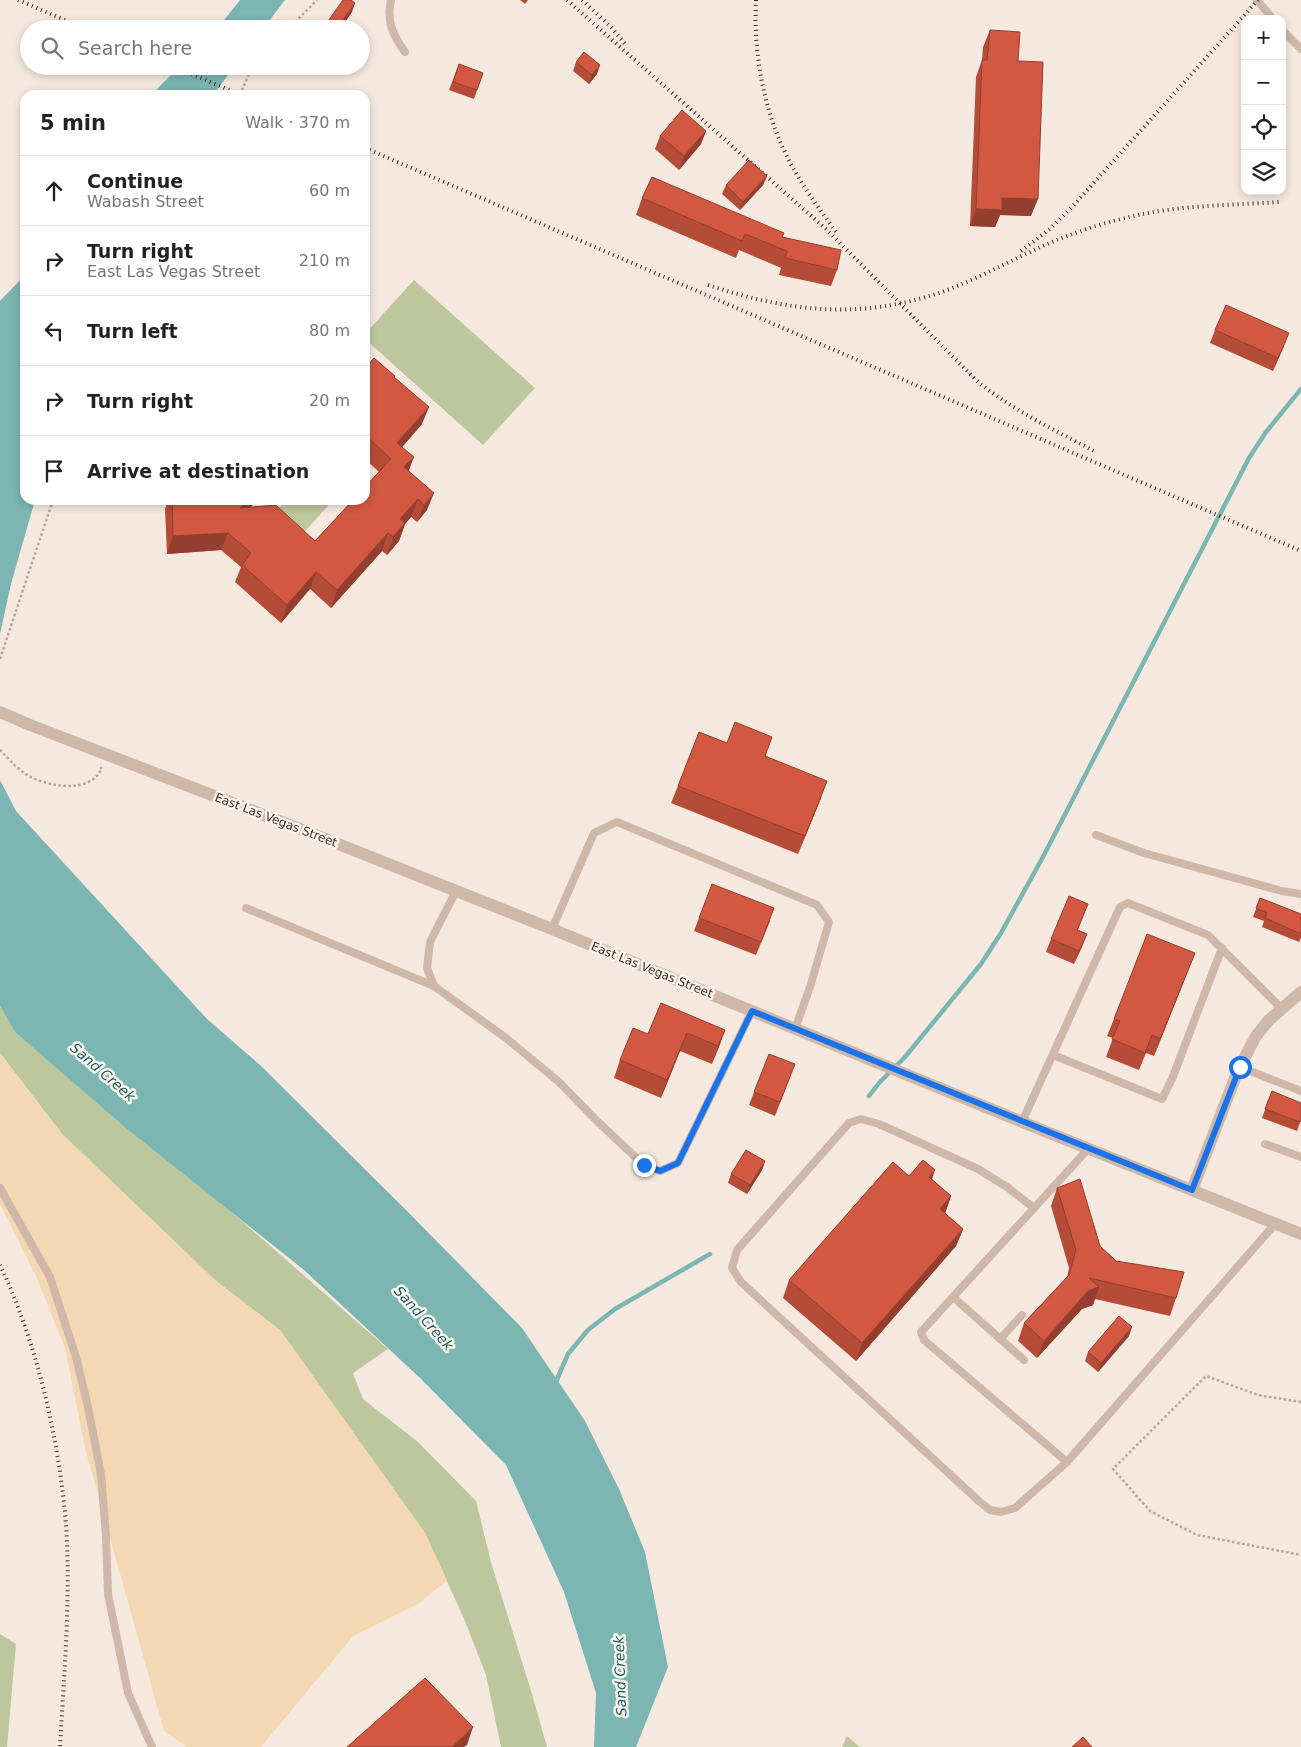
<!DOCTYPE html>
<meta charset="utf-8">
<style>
:root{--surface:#fff;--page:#f6f6f6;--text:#222;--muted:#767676;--line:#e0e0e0}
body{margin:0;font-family:"DejaVu Sans",sans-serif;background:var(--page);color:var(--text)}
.controls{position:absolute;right:15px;top:15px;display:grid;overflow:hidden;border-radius:10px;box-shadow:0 2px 8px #0003}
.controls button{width:45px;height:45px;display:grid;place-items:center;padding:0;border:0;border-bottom:1px solid var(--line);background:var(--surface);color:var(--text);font:25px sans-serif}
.stop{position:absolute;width:15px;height:15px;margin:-11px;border:4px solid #1a73e8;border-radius:50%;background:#fff}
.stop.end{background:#1a73e8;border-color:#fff;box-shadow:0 1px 5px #0008}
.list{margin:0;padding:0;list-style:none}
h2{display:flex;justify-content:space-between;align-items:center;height:65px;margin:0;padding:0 20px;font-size:21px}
h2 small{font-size:16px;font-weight:400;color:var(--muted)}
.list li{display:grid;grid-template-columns:32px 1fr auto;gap:15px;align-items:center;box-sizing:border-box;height:70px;padding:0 20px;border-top:1px solid var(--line)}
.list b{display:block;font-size:19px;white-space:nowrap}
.list p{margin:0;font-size:16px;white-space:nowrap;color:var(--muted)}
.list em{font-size:16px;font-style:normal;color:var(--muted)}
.icon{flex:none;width:28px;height:28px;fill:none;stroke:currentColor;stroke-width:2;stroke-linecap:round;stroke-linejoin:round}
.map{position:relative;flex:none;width:1301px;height:1747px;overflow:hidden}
.search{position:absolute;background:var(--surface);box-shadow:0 2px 8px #0003;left:20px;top:20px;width:350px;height:55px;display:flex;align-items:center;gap:12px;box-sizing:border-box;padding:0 18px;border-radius:28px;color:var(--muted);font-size:19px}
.panel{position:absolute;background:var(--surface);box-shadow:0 2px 8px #0003;left:20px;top:90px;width:350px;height:415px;border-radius:15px}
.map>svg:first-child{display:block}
.green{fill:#bcc79d}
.sand{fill:#f3d8b3}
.water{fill:#7bb6b3}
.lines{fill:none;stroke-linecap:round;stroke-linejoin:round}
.stream{stroke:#7bb6b3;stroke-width:4.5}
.path{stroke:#bba193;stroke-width:2.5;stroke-dasharray:2.5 2.5;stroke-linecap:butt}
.service{stroke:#cfb7a9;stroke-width:8}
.minor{stroke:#cfb7a9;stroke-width:12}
.tertiary{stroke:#cfb7a9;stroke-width:12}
.rail{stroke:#3c2e2a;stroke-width:4;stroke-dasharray:1 4;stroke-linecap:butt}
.wall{fill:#b54c38}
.shaded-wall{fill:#933e2e}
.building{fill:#d25841;stroke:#933e2e}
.route{stroke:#1a73e8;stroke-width:6}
.labels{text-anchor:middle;stroke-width:5;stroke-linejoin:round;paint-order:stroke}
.street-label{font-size:12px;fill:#3c2e2a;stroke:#fcf4ed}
.water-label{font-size:14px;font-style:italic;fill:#1a6261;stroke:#fcf4ed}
</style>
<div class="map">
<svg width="1301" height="1747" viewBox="0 0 1301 1747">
<rect width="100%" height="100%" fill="#f5e9df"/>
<g class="green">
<path d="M414 280 535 388 483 445 365 339V334Z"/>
<path d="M287 500H333L301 536 275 512Z"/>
<path d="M0 1006 15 1032 236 1216 388 1349 353 1373 363 1399 418 1442 476 1501 491 1562 532 1694 547 1747H501L486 1675 465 1621 425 1533 280 1330 216 1281 62 1134 0 1053Z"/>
<path d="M0 1634 16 1644 7 1747H0Z"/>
<path d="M847 1736 860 1747H842Z"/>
</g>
<path class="sand" d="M0 1053 62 1134 216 1281 280 1330 425 1533 447 1580 418 1604 353 1636 261 1747H187L164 1731 85 1448 65 1348 36 1276 0 1204Z"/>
<g class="water">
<path d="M240 0H285L263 29H217Z"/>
<path d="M180 66H235L213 95H151Z"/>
<path d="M25 275V500H35L11 584 0 634V301Z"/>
<path d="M0 780 16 811 207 1019 260 1065 408 1212 522 1328 585 1421 619 1489 645 1552 668 1667 636 1747H594L596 1693 564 1592 506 1465 420 1378 304 1270 126 1128 15 1032 0 1006Z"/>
</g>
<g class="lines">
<g class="stream">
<path d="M869 1096 879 1083 905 1057 981 964 1001 933 1044 855 1249 458 1266 432 1301 389"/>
<path d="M555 1384 568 1354 588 1330 615 1309 710 1254"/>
</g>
<g class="path">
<path d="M288 29 317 0"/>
<path d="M240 95 249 74 255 66"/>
<path d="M0 659 53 500"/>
<path d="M0 750C9 759 18 770 29 776 45 785 76 791 92 780 97 777 99 773 102 769L100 767"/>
<path d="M1301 1402 1258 1395 1206 1376 1113 1469 1150 1511 1197 1535 1301 1555"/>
</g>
<g class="service">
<path d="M391 0C386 20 393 36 405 52"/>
<path d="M1257 0 1273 19"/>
<path d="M1282 30 1301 49"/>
<path d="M1096 835 1144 853 1282 891 1301 894"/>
<path d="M456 891 430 942 427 968 434 986 506 1038 559 1082 598 1122 644 1165 660 1171 678 1163 752 1011"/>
<path d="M246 908 434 986"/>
<path d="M552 929 594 833 617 822 817 905 829 922 810 987 795 1029"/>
<path d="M1053 1055 1162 1099 1172 1079 1222 948"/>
<path d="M1240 1067 1301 1091"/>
<path d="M1022 1122 1120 907 1128 903 1208 935 1281 1008"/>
<path d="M1265 1144 1301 1157"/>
<path d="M0 1188 50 1277 76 1357 88 1407 101 1474 106 1536 108 1594 128 1693 152 1747"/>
<path d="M1034 1208 1007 1187 978 1169 879 1124 861 1119 849 1123 737 1250 732 1268 741 1282 980 1502 990 1510 1001 1512 1015 1508 1067 1462 1275 1224"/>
<path d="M953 1297 1024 1360"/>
<path d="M1000 1339 1022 1315"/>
<path d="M1067 1462 924 1340 921 1332 1088 1149"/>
</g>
<path class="minor" d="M1192 1190 1235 1078 1245 1057 1256 1036 1269 1020 1301 992"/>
<path class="tertiary" d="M0 712 30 725 313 834 552 929 1022 1122 1301 1234"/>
<g class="rail">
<path d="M18 0 86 29"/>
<path d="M567 0 826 229 979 383C1015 411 1056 431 1096 452"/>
<path d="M582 0 611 27 625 44"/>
<path d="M756 0C753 55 765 118 792 166 805 190 821 211 837 233"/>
<path d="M173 66 241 95"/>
<path d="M365 148 1301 551"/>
<path d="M1021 251 1051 228 1073 206 1258 0"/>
<path d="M708 285C790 312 859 320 942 292 986 276 1026 251 1070 235 1093 226 1119 219 1143 214 1187 205 1234 205 1279 202"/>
<path d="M0 1265C37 1343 59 1439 66 1524 71 1598 64 1673 60 1747"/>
</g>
</g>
<g class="wall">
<path d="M520 0H528L525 4Z"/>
<path d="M352 12 345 22 350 29H325L326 24Z"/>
<path d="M990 30 1018 61 1031 216 1000 215 995 227 970 226 976 77 982 60 983 47Z"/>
<path d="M576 62 597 74 589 84 573 71Z"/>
<path d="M459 64 483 73 474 99 449 90Z"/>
<path d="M706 131 701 144 679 170 655 149 660 136Z"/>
<path d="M767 176 763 185 740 210 722 194 726 185Z"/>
<path d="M642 198 783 237 837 270 831 286 779 275 781 268 739 250 736 258 636 215Z"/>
<path d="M1215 330 1284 346 1273 371 1210 343Z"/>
<path d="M365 368 395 376 394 377 422 424 402 447 409 471 427 510 417 522 411 517 405 524 399 541 387 555 382 551 331 608 310 589 281 623 235 582 241 567 221 550 167 554 165 509 168 500H257L250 508 315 541 379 472 365 459Z"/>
<path d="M727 743 765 756 821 798 798 854 671 803 678 786Z"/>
<path d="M1260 898 1301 914V938L1299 942 1262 927 1264 921 1253 917Z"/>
<path d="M1088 904 1078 930 1087 934 1074 964 1046 952 1051 939Z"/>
<path d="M699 918 770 921 756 955 694 931Z"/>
<path d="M1188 971 1154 1056 1146 1053 1139 1070 1106 1057 1113 1038 1107 1036 1114 1019Z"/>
<path d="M725 1030 712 1064 680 1051 661 1098 614 1078 620 1060 648 1034Z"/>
<path d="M790 1077 775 1116 749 1105 754 1092Z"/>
<path d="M1272 1091 1301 1120 1297 1131 1262 1118Z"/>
<path d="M765 1161 762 1170 747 1194 728 1183 731 1174Z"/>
<path d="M909 1176 932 1179 951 1196 945 1213 963 1229 956 1246 856 1361 783 1298 789 1280Z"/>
<path d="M1057 1188 1100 1246 1116 1261 1176 1298 1170 1316 1095 1299 1093 1305 1082 1309 1037 1358 1018 1341 1024 1323 1067 1278 1069 1268 1051 1206Z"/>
<path d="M1129 1336 1098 1372 1085 1361 1088 1352Z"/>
</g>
<g class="shaded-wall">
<path d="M355 3 352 12 340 29 343 20Z"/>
<path d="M600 65 597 74 589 84 592 75Z"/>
<path d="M706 131 701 144 679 170 684 156Z"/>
<path d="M767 176 763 185 740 210 743 202Z"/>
<path d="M1002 198 1038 199 1031 216 1000 215 995 227 970 226 976 209Z"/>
<path d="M1289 333 1284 346 1273 371 1278 358Z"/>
<path d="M429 407 422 424 391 460 397 443Z"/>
<path d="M414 457 407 475 404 467Z"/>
<path d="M434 493 427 510 417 522 424 505Z"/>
<path d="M418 499 411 517 405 524 399 541 387 555 400 519Z"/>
<path d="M247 500H257L233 526 240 508Z"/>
<path d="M228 533 221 550 167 554 173 536Z"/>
<path d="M388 533 382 551 331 608 337 590Z"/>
<path d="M316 572 310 589 281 623 287 605Z"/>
<path d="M827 781 821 798 798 854 805 836Z"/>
<path d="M1087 934 1082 947 1074 964 1079 951Z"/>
<path d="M1195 953 1188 971 1154 1056 1160 1039Z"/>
<path d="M725 1030 719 1047 712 1064 718 1046Z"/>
<path d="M687 1033 680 1051 661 1098 667 1080Z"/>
<path d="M765 1161 762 1170 747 1194 750 1185Z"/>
<path d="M935 1170 929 1188V1177Z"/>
<path d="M951 1196 945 1214 940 1209Z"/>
<path d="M963 1229 956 1246 856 1361 862 1343Z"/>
<path d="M1099 1287 1093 1305 1082 1309 1037 1358 1044 1341 1088 1291Z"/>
<path d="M1132 1327 1129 1336 1098 1372 1101 1363Z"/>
<path d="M473 1727 467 1745 464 1747H452Z"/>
</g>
<g class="building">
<path d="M343 0H351L355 3 343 20 351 26 349 29H333L326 24Z"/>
<path d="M990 30 1020 32 1018 61 1043 62 1038 199 1002 198V210L976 209 982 60H987Z"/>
<path d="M584 52 600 65 592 75 576 62Z"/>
<path d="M459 64 483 73 477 90 453 82Z"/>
<path d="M682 110 706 131 684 156 660 136Z"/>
<path d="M749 160 767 176 743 202 726 185Z"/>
<path d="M652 177 784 233 782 237 841 250 837 270 785 258 787 251 745 234 742 241 642 198Z"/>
<path d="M1226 305 1289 333 1278 358 1215 330Z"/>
<path d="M374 358 395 376 394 377 429 407 397 443 414 457 404 467 434 493 424 505 418 499 400 519 405 523 393 537 388 533 337 590 316 572 287 605 242 565 251 553 228 533 173 536 172 500H247L240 508 276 505 315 541 353 500H365V487L391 459 365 435V368Z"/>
<path d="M735 722 772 737 765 756 827 781 805 836 678 786 699 732 727 743Z"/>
<path d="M712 884 774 908 761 942 699 918Z"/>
<path d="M1069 896 1088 904 1077 930 1087 934 1079 951 1051 939Z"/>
<path d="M1260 898 1301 914V934L1265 918 1267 913 1256 908Z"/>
<path d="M1147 934 1195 953 1160 1039 1152 1035 1145 1053 1112 1039 1120 1021 1114 1019Z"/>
<path d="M661 1003 725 1030 718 1046 687 1033 667 1080 620 1060 633 1028 648 1034Z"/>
<path d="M769 1054 795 1064 780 1102 754 1092Z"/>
<path d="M1272 1091 1301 1103V1119L1300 1122 1265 1109Z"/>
<path d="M746 1150 765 1161 750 1185 731 1174Z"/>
<path d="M923 1160 935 1170 929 1177 951 1196 940 1209 963 1229 862 1343 789 1280 893 1162 909 1176Z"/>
<path d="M1080 1179 1100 1246 1116 1261 1184 1272 1176 1298 1089 1278 1099 1287 1088 1291 1044 1341 1024 1323 1069 1275 1076 1250 1057 1188Z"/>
<path d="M1119 1316 1132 1327 1101 1363 1088 1352Z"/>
<path d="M425 1678 473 1727 452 1747H347Z"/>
<path d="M1083 1737 1092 1747H1072Z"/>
</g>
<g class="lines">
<path class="route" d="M644 1165 660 1171 678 1163 752 1011 1192 1190 1240 1067"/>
</g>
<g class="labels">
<g class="street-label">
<text transform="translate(276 820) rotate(21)" y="4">East Las Vegas Street</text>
<text transform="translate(652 970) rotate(22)" y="4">East Las Vegas Street</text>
</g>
<g class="water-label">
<text transform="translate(103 1072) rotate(41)" y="5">Sand Creek</text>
<text transform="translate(424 1318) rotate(48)" y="5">Sand Creek</text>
<text transform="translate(620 1676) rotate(-92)" y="5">Sand Creek</text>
</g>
</g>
</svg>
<div class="controls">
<button>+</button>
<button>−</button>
<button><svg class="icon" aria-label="locate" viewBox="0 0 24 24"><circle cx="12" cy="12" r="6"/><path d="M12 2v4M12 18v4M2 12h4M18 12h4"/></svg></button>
<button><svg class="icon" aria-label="layers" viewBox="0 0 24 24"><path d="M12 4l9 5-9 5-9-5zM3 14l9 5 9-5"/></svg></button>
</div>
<div class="stop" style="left:1240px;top:1067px"></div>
<div class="stop end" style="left:644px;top:1165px"></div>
<div class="search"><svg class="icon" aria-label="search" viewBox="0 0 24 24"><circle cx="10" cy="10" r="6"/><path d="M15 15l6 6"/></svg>Search here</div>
<section class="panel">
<h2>5 min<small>Walk · 370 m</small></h2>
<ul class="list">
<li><svg class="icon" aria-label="ahead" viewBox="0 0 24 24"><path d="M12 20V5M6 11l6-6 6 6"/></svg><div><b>Continue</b><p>Wabash Street</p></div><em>60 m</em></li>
<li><svg class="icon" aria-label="right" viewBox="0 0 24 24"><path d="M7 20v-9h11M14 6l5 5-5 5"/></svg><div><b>Turn right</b><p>East Las Vegas Street</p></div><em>210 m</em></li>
<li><svg class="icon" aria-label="left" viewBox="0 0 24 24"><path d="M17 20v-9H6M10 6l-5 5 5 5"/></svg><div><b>Turn left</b></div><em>80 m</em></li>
<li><svg class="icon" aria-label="right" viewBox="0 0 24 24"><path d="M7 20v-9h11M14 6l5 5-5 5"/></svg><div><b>Turn right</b></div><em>20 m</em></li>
<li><svg class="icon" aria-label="arrive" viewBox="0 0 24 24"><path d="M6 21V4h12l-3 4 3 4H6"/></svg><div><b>Arrive at destination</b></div></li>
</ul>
</section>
</div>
